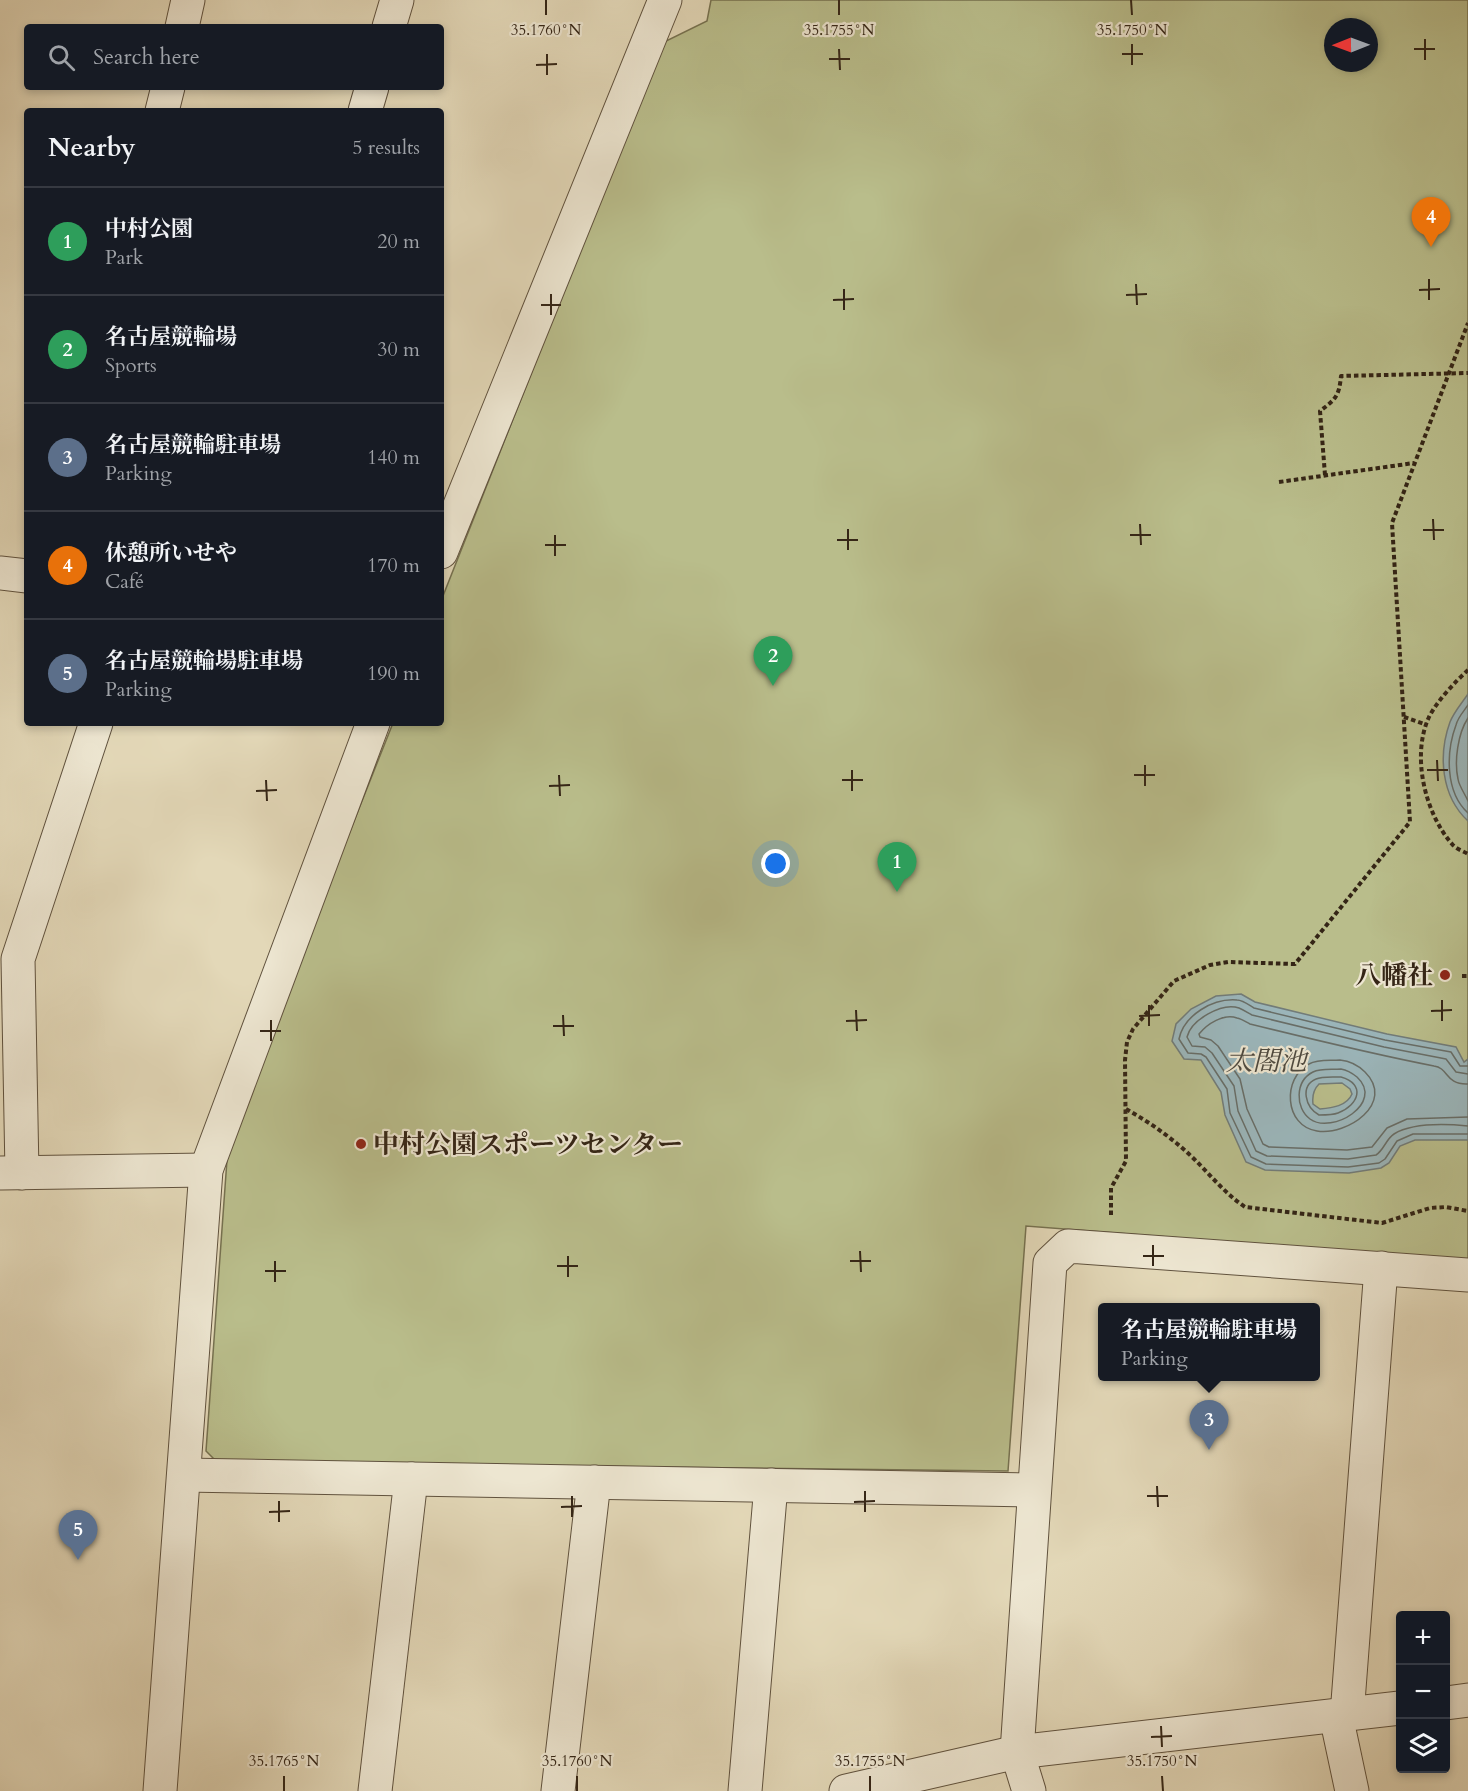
<!DOCTYPE html>
<meta charset="utf-8">
<style>
:root{--surface:#171b24;--page:#20242c;--text:#f1f3f6;--muted:#9ea1a6;--line:#363941;--accent:#c59692}
body{margin:0;font-family:Cardo,"Noto Serif JP",serif;background:var(--page);color:var(--text)}
.controls{position:absolute;right:18px;bottom:18px;display:grid;overflow:hidden;border-radius:6px;box-shadow:0 3px 9px #0003}
.controls button{width:54px;height:54px;display:grid;place-items:center;padding:0;border:0;border-bottom:2px solid var(--line);background:var(--surface);color:var(--text);font:30px sans-serif}
.compass{position:absolute;left:1324px;top:18px;width:54px;height:54px;border-radius:50%;background:var(--surface);box-shadow:0 3px 9px #0003;rotate:269deg}
.you{position:absolute;left:776px;top:864px;width:21px;height:21px;margin:-15px;border:4px solid #fff;border-radius:50%;background:#1a73e8;box-shadow:0 0 0 9px #1a73e833}
.badge{display:grid;place-items:center;width:39px;height:39px;border-radius:50%;background:var(--accent);color:#fff;font-size:20px;font-weight:700}
.pin{position:absolute;translate:-50% -50px;filter:drop-shadow(0 2px 3px #0008)}
.pin::after{content:'';position:absolute;top:32px;width:21px;height:18px;background:inherit;clip-path:polygon(0 0,100% 0,50% 100%)}
.popup{position:absolute;left:1098px;top:1303px;width:222px;height:78px;box-sizing:border-box;display:grid;place-content:center;border-radius:6px;background:var(--surface);filter:drop-shadow(0 2px 4px #0005);font-size:20px;white-space:nowrap;color:var(--muted)}
.popup b{font-size:22px;color:var(--text)}
.popup::after{content:'';position:absolute;left:50%;top:100%;margin-left:-12px;border:12px solid transparent;border-top-color:var(--surface)}
.list{margin:0;padding:0;list-style:none}
h2{display:flex;justify-content:space-between;align-items:center;height:78px;margin:0;padding:0 24px;font-size:26px}
h2 small{font-size:20px;font-weight:400;color:var(--muted)}
.list li{display:grid;grid-template-columns:39px 1fr auto;gap:18px;align-items:center;box-sizing:border-box;height:108px;padding:0 24px;border-top:2px solid var(--line)}
.list b{display:block;font-size:22px;white-space:nowrap}
.list p{margin:0;font-size:20px;white-space:nowrap;color:var(--muted)}
.list em{font-size:20px;font-style:normal;color:var(--muted)}
.icon{flex:none;width:33px;height:33px;fill:none;stroke:currentColor;stroke-width:2;stroke-linecap:round;stroke-linejoin:round}
.map{position:relative;flex:none;width:1468px;height:1791px;overflow:hidden}
.search{position:absolute;background:var(--surface);box-shadow:0 3px 9px #0003;left:24px;top:24px;width:420px;height:66px;display:flex;align-items:center;gap:15px;box-sizing:border-box;padding:0 21px;border-radius:6px;color:var(--muted);font-size:22px}
.panel{position:absolute;background:var(--surface);box-shadow:0 3px 9px #0003;left:24px;top:108px;width:420px;height:618px;border-radius:6px}
.map>svg:first-child{display:block}
.green{fill:#b9bd8b;stroke:#767150;stroke-width:1.5;fill-rule:evenodd}
.water{fill:#9bb6bb;stroke:#727c79;stroke-width:1.5;fill-rule:evenodd}
.lines{fill:none;stroke-linecap:round;stroke-linejoin:round}
.shore{stroke:#686e68;stroke-width:1.5}
.minor-casing{stroke:#60523e;stroke-width:35}
.path{stroke:#342516;stroke-width:4;stroke-dasharray:4.5 3;stroke-linecap:butt}
.minor{stroke:#ede6d1;stroke-width:33}
.ticks{fill:none;stroke:#342516;stroke-width:2}
.poi-dot{fill:#8f2418;stroke:#ede6d1;stroke-width:2}
.labels{text-anchor:middle;stroke-width:4.5;stroke-linejoin:round;paint-order:stroke}
.poi-label{font-size:26px;font-weight:bold;fill:#342516;stroke:#ede6d1;text-anchor:end}
.water-label{font-size:27px;font-style:italic;fill:#4e493f;stroke:#ede6d1}
.ticks-label{font-size:15px;text-anchor:middle;fill:#342516;stroke:#ede6d1;stroke-width:4.5;stroke-linejoin:round;paint-order:stroke}
</style>
<div class="map">
<svg width="1468" height="1791" viewBox="0 0 1468 1791">
<rect width="100%" height="100%" fill="#e3d8b8"/>
<filter id="stains"><feTurbulence type="fractalNoise" baseFrequency=".00333" numOctaves="4"/><feColorMatrix values="0 0 0 0 .2 0 0 0 0 .09 0 0 0 0 .02 0 0 0 .5 -.17"/></filter>
<radialGradient id="worn" r=".72"><stop offset=".6" stop-color="#630" stop-opacity="0"/><stop offset="1" stop-color="#630" stop-opacity=".3"/></radialGradient>
<path class="green" d="M711 0H1468V1260L1026 1226 1008 1471 217 1462 206 1451 228 1146 259 1060 393 723H441V601L662 43 707 21ZM1333 27H1369V63H1333Z"/>
<g class="water">
<path d="M1468 694V821C1441 796 1438 755 1450 722 1454 712 1462 703 1468 694Z"/>
<path d="M1241 994 1255 1002 1387 1034 1456 1047 1464 1062 1468 1059V1140H1415L1400 1146 1389 1163 1381 1168 1349 1173 1265 1170 1246 1162 1225 1115 1221 1092 1201 1060 1184 1059 1172 1041 1176 1024 1191 1009 1216 996ZM1342 1083 1350 1089 1352 1094C1347 1106 1332 1108 1320 1109L1313 1104C1312 1096 1313 1090 1319 1084Z"/>
</g>
<g class="lines">
<g class="shore">
<path d="M1468 705C1464 711 1458 717 1456 725 1446 752 1445 792 1468 813"/>
<path d="M1468 718C1458 733 1454 761 1458 779 1459 786 1465 794 1468 801"/>
<path d="M1340 1060C1350 1061 1358 1065 1365 1072 1396 1103 1347 1136 1317 1131 1284 1126 1282 1078 1309 1064 1318 1059 1330 1061 1340 1060Z"/>
<path d="M1468 1066H1460L1451 1052 1385 1040 1254 1008C1249 1005 1243 1000 1237 1000 1213 998 1184 1015 1179 1039L1188 1053 1201 1054 1206 1057 1227 1089 1230 1113 1251 1157 1266 1164 1348 1167 1379 1163 1385 1159 1397 1141 1413 1134H1468"/>
<path d="M1341 1069C1347 1070 1352 1073 1357 1077 1385 1103 1332 1135 1310 1119 1295 1108 1295 1081 1313 1072 1321 1068 1332 1070 1341 1069Z"/>
<path d="M1468 1074 1456 1072 1446 1059 1384 1047 1252 1015C1248 1013 1244 1010 1239 1008 1222 1002 1191 1020 1187 1037L1192 1046 1205 1047 1212 1053 1234 1086 1238 1111 1256 1151 1267 1156 1348 1159 1376 1155C1384 1150 1386 1139 1394 1134 1412 1123 1447 1124 1468 1126"/>
<path d="M1341 1077C1366 1084 1359 1105 1338 1113 1333 1115 1325 1115 1319 1115 1305 1107 1300 1086 1316 1079 1322 1076 1334 1077 1341 1077Z"/>
<path d="M1468 1084C1445 1085 1449 1068 1434 1066 1372 1054 1311 1039 1250 1024 1246 1022 1242 1019 1237 1018 1224 1013 1207 1024 1199 1034L1200 1037 1211 1040 1218 1046 1240 1079 1247 1109 1263 1144 1269 1147 1347 1150 1372 1147 1387 1128 1407 1119 1468 1117"/>
</g>
<defs>
<g id="minor">
<path d="M182 27 188 0"/>
<path d="M389 27 397 0"/>
<path d="M162 111 168 87"/>
<path d="M365 111 372 87"/>
<path d="M441 552 665 0"/>
<path d="M0 573 27 576"/>
<path d="M1 1173 206 1170"/>
<path d="M22 1173 18 959 96 723"/>
<path d="M184 1475 1034 1490"/>
<path d="M1446 1703 1468 1700"/>
<path d="M1347 1715 1381 1268"/>
<path d="M1336 1716 1352 1791"/>
<path d="M160 1791 206 1170 373 723"/>
<path d="M375 1791 411 1479"/>
<path d="M558 1791 594 1482"/>
<path d="M745 1791 771 1485"/>
<path d="M846 1791 1017 1752 1400 1708"/>
<path d="M1029 1791 1017 1752 1050 1263 1068 1246 1468 1275"/>
</g>
</defs>
<use href="#minor" class="minor-casing"/>
<g class="path">
<path d="M1325 475 1320 411C1336 399 1339 396 1341 376L1468 373"/>
<path d="M1279 482 1414 463"/>
<path d="M1468 670C1455 682 1437 701 1429 717 1411 756 1425 813 1452 844 1456 849 1463 851 1468 854"/>
<path d="M1404 717 1427 725"/>
<path d="M1462 976H1468"/>
<path d="M1126 1109C1149 1122 1171 1137 1191 1156 1209 1173 1224 1193 1245 1207L1382 1223 1430 1208 1446 1207 1468 1211"/>
<path d="M1111 1215V1188L1126 1161 1125 1060 1127 1042 1133 1029 1174 981 1210 965 1228 962 1295 964 1410 822 1392 523 1468 323"/>
</g>
<use href="#minor" class="minor"/>
</g>
<path class="ticks" d="M546 0V15M839 0V15M1131 0 1132 15M1425 39V60M1132 44V65M839 49 840 70M1414 49H1435M547 54V75M1122 54H1143M829 59H850M536 65 557 64M1429 279V300M1136 284 1137 305M844 289V310M1419 290 1440 289M551 294V315M1126 295 1147 294M833 300 854 299M541 305H561M1433 519 1434 540M1140 524 1141 545M848 529V550M1423 530H1444M555 535V556M1130 535H1151M837 540H858M545 545H566M1437 760 1438 781M1145 765V786M852 770V791M1427 770H1448M559 775 560 796M1134 775H1155M266 780 267 801M842 780H863M549 786 570 785M256 791 277 790M1442 1000V1021M1149 1005V1026M856 1010 857 1031M1431 1011 1452 1010M563 1015 564 1036M1139 1016 1160 1015M271 1020V1041M846 1021 867 1020M553 1026H574M260 1031H281M1153 1245V1266M860 1251 861 1272M568 1256V1277M1143 1256H1164M275 1261V1282M850 1261H871M557 1266H578M265 1271H286M1157 1486 1158 1507M865 1491V1512M572 1496V1517M1147 1496H1168M279 1501V1522M854 1502 875 1501M561 1507 582 1506M269 1512 290 1511M1161 1726 1162 1747M1151 1737 1172 1736M284 1776V1791M577 1776V1791M870 1776V1791M1162 1776 1163 1791"/>
<g class="poi-dot">
<circle cx="1445" cy="975" r="6"/>
<circle cx="361" cy="1144" r="6"/>
</g>
<g class="labels">
<g class="poi-label">
<text x="1433" y="984">八幡社</text>
<text x="373" y="1153" text-anchor="start">中村公園スポーツセンター</text>
</g>
<g class="water-label">
<text x="1266" y="1070">太閤池</text>
</g>
</g>
<g class="ticks-label">
<text x="546" y="35">35.1760°N</text>
<text x="839" y="35">35.1755°N</text>
<text x="1132" y="35">35.1750°N</text>
<text x="284" y="1766">35.1765°N</text>
<text x="577" y="1766">35.1760°N</text>
<text x="870" y="1766">35.1755°N</text>
<text x="1162" y="1766">35.1750°N</text>
</g>
<rect width="100%" height="100%" filter="url(#stains)"/>
<rect width="100%" height="100%" fill="url(#worn)"/>
</svg>
<div class="controls">
<button>+</button>
<button>−</button>
<button><svg class="icon" aria-label="layers" viewBox="0 0 24 24"><path d="M12 4l9 5-9 5-9-5zM3 14l9 5 9-5"/></svg></button>
</div>
<svg class="compass" viewBox="-18 -18 36 36"><path d="M0-13l5 13h-10z" fill="#e53935"/><path d="M0 13l5-13h-10z" fill="#9ea1a6"/></svg>
<div class="you"></div>
<div class="pin badge" style="left:897px;top:892px;background:#2e9e5b">1</div>
<div class="pin badge" style="left:773px;top:686px;background:#2e9e5b">2</div>
<div class="pin badge" style="left:1209px;top:1450px;background:#5c6f8a">3</div>
<div class="popup"><b>名古屋競輪駐車場</b>Parking</div>
<div class="pin badge" style="left:1431px;top:247px;background:#e8710a">4</div>
<div class="pin badge" style="left:78px;top:1560px;background:#5c6f8a">5</div>
<div class="search"><svg class="icon" aria-label="search" viewBox="0 0 24 24"><circle cx="10" cy="10" r="6"/><path d="M15 15l6 6"/></svg>Search here</div>
<section class="panel">
<h2>Nearby<small>5 results</small></h2>
<ul class="list">
<li><span class="badge" style="background:#2e9e5b">1</span><div><b>中村公園</b><p>Park</p></div><em>20 m</em></li>
<li><span class="badge" style="background:#2e9e5b">2</span><div><b>名古屋競輪場</b><p>Sports</p></div><em>30 m</em></li>
<li><span class="badge" style="background:#5c6f8a">3</span><div><b>名古屋競輪駐車場</b><p>Parking</p></div><em>140 m</em></li>
<li><span class="badge" style="background:#e8710a">4</span><div><b>休憩所いせや</b><p>Café</p></div><em>170 m</em></li>
<li><span class="badge" style="background:#5c6f8a">5</span><div><b>名古屋競輪場駐車場</b><p>Parking</p></div><em>190 m</em></li>
</ul>
</section>
</div>
